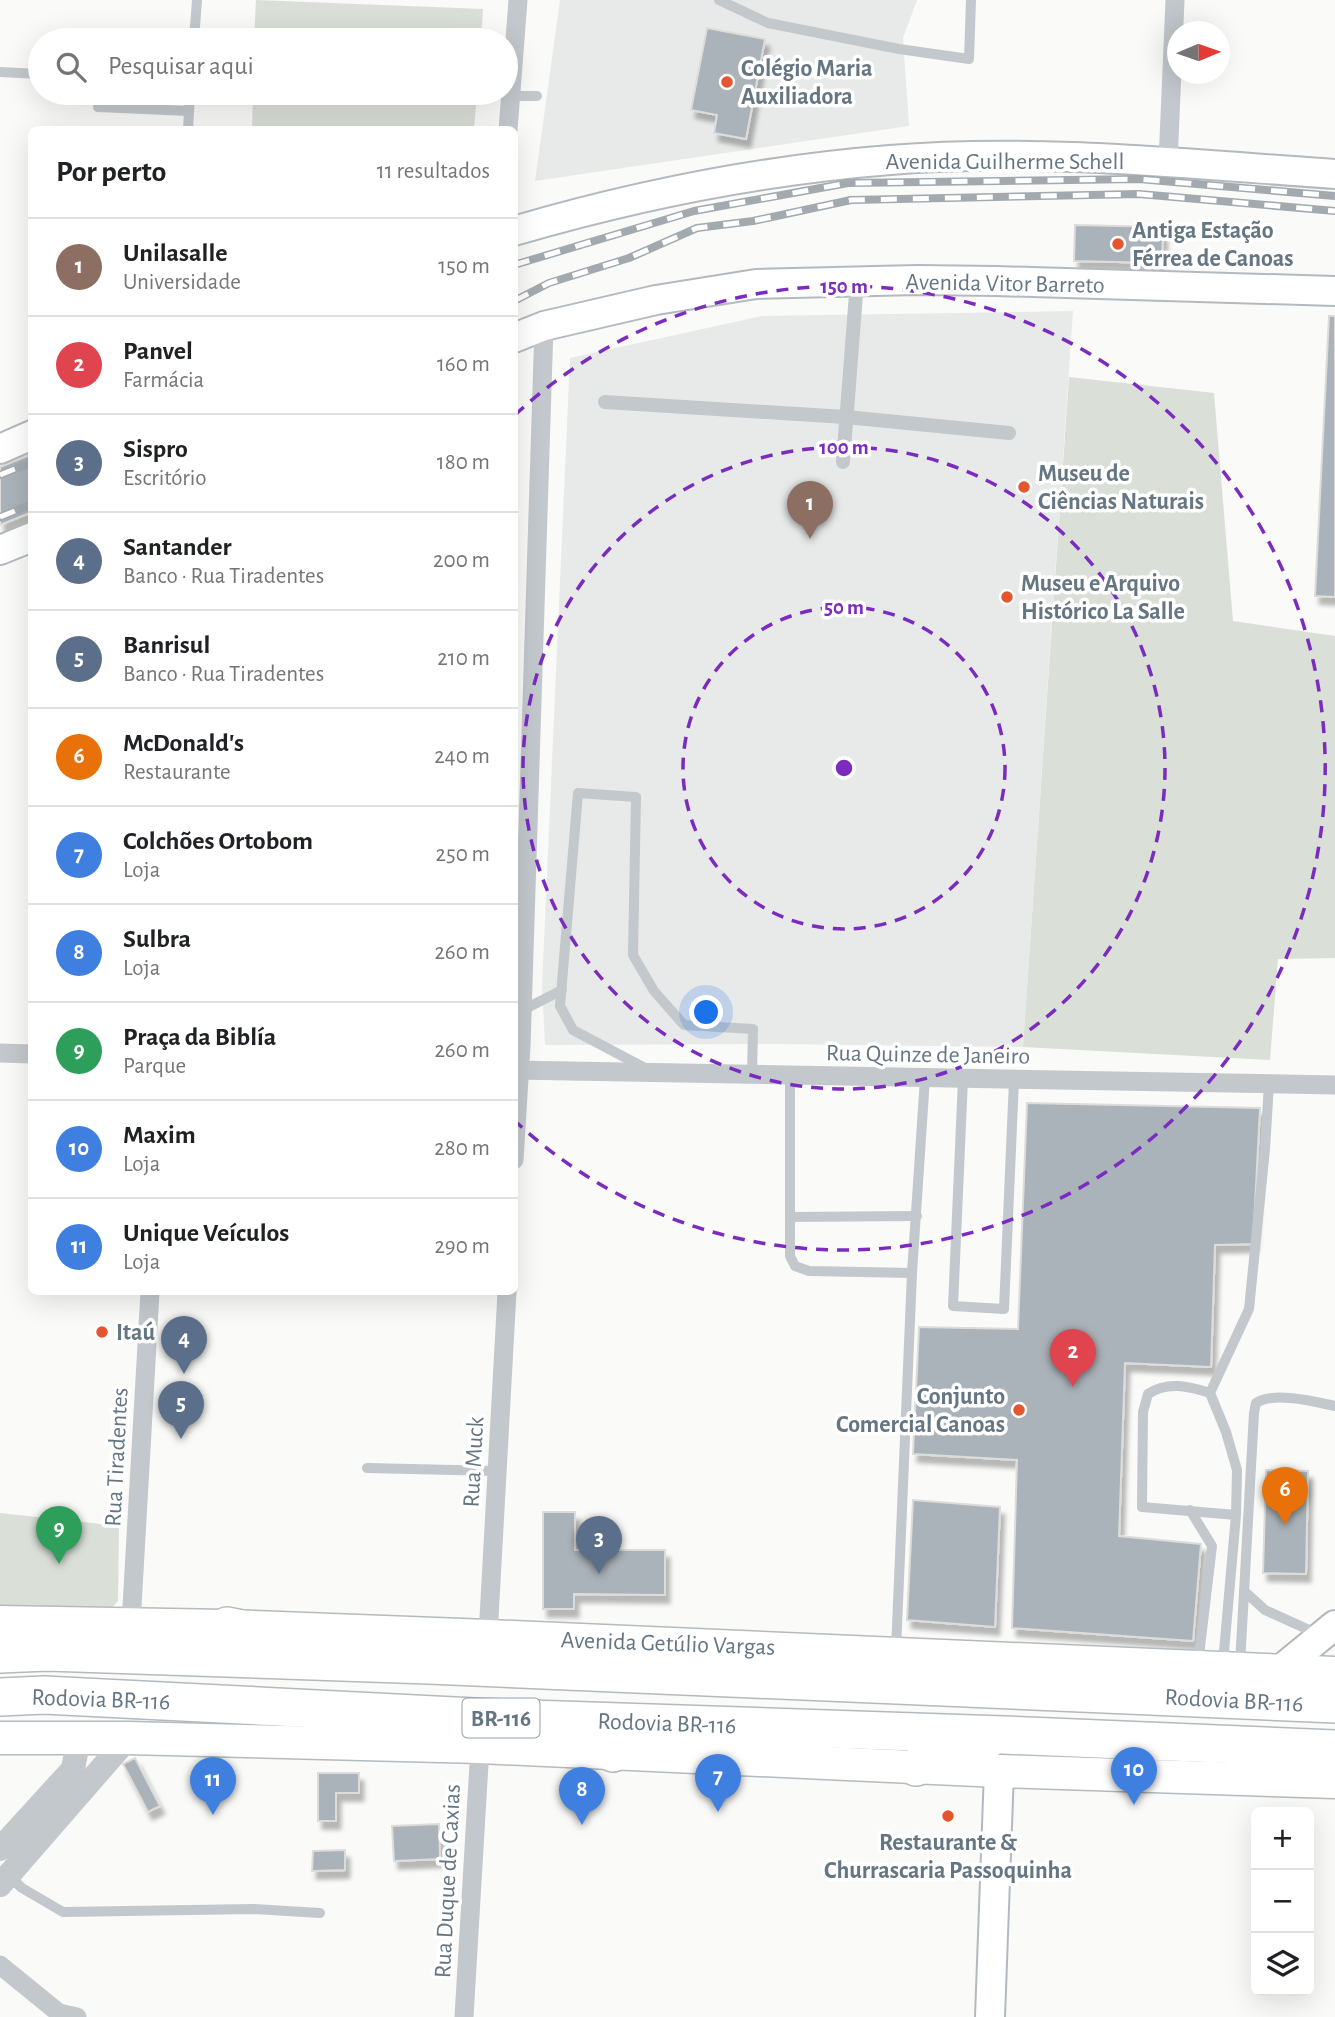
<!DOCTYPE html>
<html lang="pt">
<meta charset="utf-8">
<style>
:root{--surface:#fff;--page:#f6f6f6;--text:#202124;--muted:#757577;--line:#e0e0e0;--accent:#2563eb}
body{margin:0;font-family:"Alegreya Sans",sans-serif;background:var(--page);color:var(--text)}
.controls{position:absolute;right:21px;bottom:21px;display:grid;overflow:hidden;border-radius:10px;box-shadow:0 7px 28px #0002}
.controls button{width:63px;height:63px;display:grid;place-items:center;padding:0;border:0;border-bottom:2px solid var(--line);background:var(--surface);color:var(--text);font:35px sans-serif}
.compass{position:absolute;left:1167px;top:21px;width:63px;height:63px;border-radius:50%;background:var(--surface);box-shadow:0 7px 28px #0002;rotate:88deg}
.you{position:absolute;left:707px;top:1013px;width:24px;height:24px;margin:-18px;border:5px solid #fff;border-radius:50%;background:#1a73e8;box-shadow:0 0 0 10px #1a73e833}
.badge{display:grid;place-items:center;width:46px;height:46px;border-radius:50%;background:var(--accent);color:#fff;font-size:23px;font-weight:700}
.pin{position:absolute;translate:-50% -58px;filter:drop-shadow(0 2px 4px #0008)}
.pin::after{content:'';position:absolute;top:37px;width:24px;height:21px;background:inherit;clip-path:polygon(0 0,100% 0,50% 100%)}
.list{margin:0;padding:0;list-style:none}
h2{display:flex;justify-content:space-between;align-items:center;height:91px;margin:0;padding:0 28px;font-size:30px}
h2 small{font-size:23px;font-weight:400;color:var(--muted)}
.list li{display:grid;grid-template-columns:46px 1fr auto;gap:21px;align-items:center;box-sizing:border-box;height:98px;padding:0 28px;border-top:2px solid var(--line)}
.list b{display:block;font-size:26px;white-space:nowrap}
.list p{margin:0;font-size:23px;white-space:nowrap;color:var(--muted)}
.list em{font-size:23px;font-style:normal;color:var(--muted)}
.icon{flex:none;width:38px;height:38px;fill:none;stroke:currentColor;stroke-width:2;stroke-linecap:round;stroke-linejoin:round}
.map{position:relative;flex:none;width:1335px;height:2017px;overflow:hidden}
.search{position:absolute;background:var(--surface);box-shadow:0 7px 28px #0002;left:28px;top:28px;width:490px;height:77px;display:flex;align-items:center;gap:18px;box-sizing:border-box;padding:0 24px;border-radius:38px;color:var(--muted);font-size:26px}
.panel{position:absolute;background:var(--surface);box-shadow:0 7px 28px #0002;left:28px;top:126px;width:490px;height:1169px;border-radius:10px}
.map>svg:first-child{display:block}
.built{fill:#e8e9e9}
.green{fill:#dadfd7}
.building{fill:#aab3b9;stroke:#dcdcda;stroke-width:2;filter:url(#shadow)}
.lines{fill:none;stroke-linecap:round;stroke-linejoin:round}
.secondary-casing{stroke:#b3babf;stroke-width:32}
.primary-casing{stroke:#b5babe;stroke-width:35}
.motorway-casing{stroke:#b4b9bd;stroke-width:40}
.service{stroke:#c3c8cc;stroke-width:10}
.pedestrian{stroke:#c3c8cc;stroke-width:14}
.minor{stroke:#c3c8cc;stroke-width:19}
.tertiary{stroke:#c3c8cc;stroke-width:24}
.secondary{stroke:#fff;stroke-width:28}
.primary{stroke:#fff;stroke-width:32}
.motorway{stroke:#fff;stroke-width:37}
.rail-casing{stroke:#a2aab0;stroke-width:8}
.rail{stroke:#fff;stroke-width:5;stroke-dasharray:16;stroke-linecap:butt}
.ring{fill:none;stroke:#7b2cbf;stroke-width:3.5;stroke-dasharray:12 9}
.poi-dot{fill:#e4572e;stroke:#fff;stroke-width:2.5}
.labels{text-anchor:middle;stroke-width:7;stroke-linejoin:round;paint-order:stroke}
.shield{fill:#fff;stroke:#939fa8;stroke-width:2}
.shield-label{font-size:23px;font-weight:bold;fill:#657683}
.poi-label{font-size:24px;font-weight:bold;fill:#657683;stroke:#fff;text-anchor:start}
.street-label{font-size:24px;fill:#657683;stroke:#fff}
.centre{fill:#7b2cbf;stroke:#fff;stroke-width:3.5}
.ring-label{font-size:21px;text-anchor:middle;font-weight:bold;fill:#7b2cbf;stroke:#fff;stroke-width:7;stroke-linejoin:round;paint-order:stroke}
</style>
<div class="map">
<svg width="1335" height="2017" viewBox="0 0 1335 2017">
<defs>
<filter id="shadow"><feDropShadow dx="4.5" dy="8" stdDeviation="2" flood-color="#0004"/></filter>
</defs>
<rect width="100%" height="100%" fill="#fafaf8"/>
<g class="built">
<path d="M560 0H917L903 38 909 126 535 181Z"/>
<path d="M1073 311 1023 1047 774 1044 545 1045 542 986 570 358 762 316Z"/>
</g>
<g class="green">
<path d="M256 0 483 9 481 40H254Z"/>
<path d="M253 93H477L474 129H252Z"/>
<path d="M1069 377 1214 393 1233 621 1335 636V958L1278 959 1270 1060 1023 1047Z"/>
<path d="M0 1513 119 1526 118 1601 108 1612 0 1609Z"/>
</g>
<g class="building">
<path d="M707 28 765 39 746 139 714 133 717 115 691 110Z"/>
<path d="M1075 225 1163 227 1162 263 1074 261Z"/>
<path d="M1329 316H1335V597L1315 596Z"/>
<path d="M32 454V512L0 525V467Z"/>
<path d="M1027 1103 1260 1108 1253 1244 1215 1245 1211 1367 1125 1363 1119 1536 1201 1544 1193 1641 1012 1628 1017 1460 913 1454 919 1327 1018 1329Z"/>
<path d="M1266 1470 1308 1471 1306 1574 1263 1573Z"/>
<path d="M913 1500 1000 1507 995 1627 907 1620Z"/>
<path d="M543 1512H575V1550H665V1595L574 1594V1609H543Z"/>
<path d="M135 1758 160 1806 148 1812 123 1764Z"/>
<path d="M318 1773H359V1793H336V1821H318Z"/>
<path d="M439 1824 440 1859 394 1861 392 1826Z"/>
<path d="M345 1850V1870L312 1871 313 1851Z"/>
</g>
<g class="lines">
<defs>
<g id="secondary">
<path d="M514 231C637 195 763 170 890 160 1037 148 1187 164 1335 174"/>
<path d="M514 338 544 326 656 300 756 284 917 280 996 281 1335 291"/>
<path d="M0 449 32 435"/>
<path d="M0 550 32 537"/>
<path d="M1280 1670 1335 1625"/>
<path d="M990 2017 999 1771"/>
</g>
<g id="primary">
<path d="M0 1622 227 1626 488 1636 1335 1673"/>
<path d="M0 1738H128L480 1747 999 1771 1335 1782"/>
</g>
<g id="motorway">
<path d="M227 1626 318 1644"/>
<path d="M0 1654 47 1652 429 1665 1335 1704"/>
<path d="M0 1697 44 1695 474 1717 1003 1735 1335 1749"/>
<path d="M558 1733 589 1738 613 1753"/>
<path d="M916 1767 987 1740"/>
</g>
</defs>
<use href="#secondary" class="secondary-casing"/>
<use href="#primary" class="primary-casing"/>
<use href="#motorway" class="motorway-casing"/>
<g class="service">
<path d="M719 0 768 23 899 49 969 59 971 0"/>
<path d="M194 40 197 0"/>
<path d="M0 72 40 74"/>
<path d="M510 96H537"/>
<path d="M98 107 189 111"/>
<path d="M188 130 190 93"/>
<path d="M523 1010 562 990"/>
<path d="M643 1067 573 1030 560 1006 578 793 636 797 633 955 654 991 684 1025 753 1029 752 1075"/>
<path d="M790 1076V1256L795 1266 809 1271 912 1273 925 1078"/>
<path d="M963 1079 953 1306 1004 1309 1014 1080"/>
<path d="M790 1217 917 1216"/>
<path d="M1210 1393 1249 1309 1265 1149 1269 1084"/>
<path d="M367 1468 497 1471"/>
<path d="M1190 1510 1212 1546 1198 1664"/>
<path d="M1244 1591 1265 1610 1318 1634"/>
<path d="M896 1650 912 1273"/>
<path d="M1223 1663 1236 1515 1237 1470 1226 1432 1210 1393C1189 1386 1167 1381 1148 1394L1143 1412 1142 1507 1236 1515"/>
<path d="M1240 1664 1254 1413 1256 1403C1273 1391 1316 1402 1335 1406"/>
<path d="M9 1876 22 1888 63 1912 253 1909 320 1913"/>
</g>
<g class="pedestrian">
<path d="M605 402 846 417 1009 433"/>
<path d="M843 462 857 281"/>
</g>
<g class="minor">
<path d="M508 130 518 0"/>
<path d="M1168 163 1175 0"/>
<path d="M0 1053 32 1054"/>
<path d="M514 1070 1335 1085"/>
<path d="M514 1160 521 1046 544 326"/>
<path d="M131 1624 150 1292"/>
<path d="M488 1636 507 1292"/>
<path d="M0 1965 59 2013 77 2017"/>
<path d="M464 2017 480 1747"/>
</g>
<g class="tertiary">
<path d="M0 1849 73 1769 76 1753 69 1737"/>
<path d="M0 1885 128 1738"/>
</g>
<use href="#secondary" class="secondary"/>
<use href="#primary" class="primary"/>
<use href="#motorway" class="motorway"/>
<defs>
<g id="rail">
<path d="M514 265 694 211 848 183 1139 179 1335 196"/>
<path d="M514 301 549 283 629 258 697 228 753 221 851 200 1139 194 1335 211"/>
<path d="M0 475 32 462"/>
<path d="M0 517 32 504"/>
</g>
</defs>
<use href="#rail" class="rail-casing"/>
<use href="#rail" class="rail"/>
</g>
<g class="ring">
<circle cx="844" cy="768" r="161"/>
<circle cx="844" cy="768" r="321"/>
<path d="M515 415A482 482 0 1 1 515 1121"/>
</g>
<g class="poi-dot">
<circle cx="727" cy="82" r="7"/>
<circle cx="1118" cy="244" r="7"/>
<circle cx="1024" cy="487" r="7"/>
<circle cx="1007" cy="597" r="7"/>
<circle cx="102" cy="1332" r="7"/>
<circle cx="1019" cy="1410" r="7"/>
<circle cx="948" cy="1816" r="7"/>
</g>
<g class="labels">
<rect class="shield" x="462.5" y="1698.5" width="77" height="39" rx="5"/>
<g class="shield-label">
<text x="501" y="1726">BR-116</text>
</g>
<g class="poi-label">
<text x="741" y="76">Colégio Maria<tspan x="741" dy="28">Auxiliadora</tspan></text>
<text x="1132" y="238">Antiga Estação<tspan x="1132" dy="28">Férrea de Canoas</tspan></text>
<text x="1038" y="481">Museu de<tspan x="1038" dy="28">Ciências Naturais</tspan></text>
<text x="1021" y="591">Museu e Arquivo<tspan x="1021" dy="28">Histórico La Salle</tspan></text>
<text x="116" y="1340">Itaú</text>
<text x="1005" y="1404" text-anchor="end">Conjunto<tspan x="1005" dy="28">Comercial Canoas</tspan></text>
<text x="948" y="1850" text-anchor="middle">Restaurante &amp;<tspan x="948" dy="28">Churrascaria Passoquinha</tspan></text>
</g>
<g class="street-label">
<text x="1005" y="169">Avenida Guilherme Schell</text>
<text transform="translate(1005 283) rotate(1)" y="8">Avenida Vitor Barreto</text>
<text transform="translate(928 1054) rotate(1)" y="8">Rua Quinze de Janeiro</text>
<text transform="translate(116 1457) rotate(-87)" y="8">Rua Tiradentes</text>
<text transform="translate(473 1462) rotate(-87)" y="8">Rua Muck</text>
<text transform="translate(668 1643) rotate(2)" y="8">Avenida Getúlio Vargas</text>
<text transform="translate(101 1699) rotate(2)" y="8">Rodovia BR-116</text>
<text transform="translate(1234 1700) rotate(3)" y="8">Rodovia BR-116</text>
<text transform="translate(667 1723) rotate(2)" y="8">Rodovia BR-116</text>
<text transform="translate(447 1881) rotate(-87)" y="8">Rua Duque de Caxias</text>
</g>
</g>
<circle cx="844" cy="768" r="10" class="centre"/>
<g class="ring-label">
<text x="844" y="293">150 m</text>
<text x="844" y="454">100 m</text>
<text x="844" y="614">50 m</text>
</g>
</svg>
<div class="controls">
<button>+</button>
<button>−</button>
<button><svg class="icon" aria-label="layers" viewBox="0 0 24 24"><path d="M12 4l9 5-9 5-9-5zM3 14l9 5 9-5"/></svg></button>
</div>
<svg class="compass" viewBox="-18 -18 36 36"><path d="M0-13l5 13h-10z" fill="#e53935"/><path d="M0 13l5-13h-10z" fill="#757577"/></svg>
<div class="you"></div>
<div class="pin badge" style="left:810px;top:539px;background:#8d6e63">1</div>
<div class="pin badge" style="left:1073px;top:1387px;background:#e0444e">2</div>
<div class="pin badge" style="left:599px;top:1574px;background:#5c6f8a">3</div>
<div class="pin badge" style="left:184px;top:1374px;background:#5c6f8a">4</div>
<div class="pin badge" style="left:181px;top:1439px;background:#5c6f8a">5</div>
<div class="pin badge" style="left:1285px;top:1525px;background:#e8710a">6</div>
<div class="pin badge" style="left:718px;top:1812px;background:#3f7fe0">7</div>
<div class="pin badge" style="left:582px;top:1825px;background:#3f7fe0">8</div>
<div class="pin badge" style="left:59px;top:1564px;background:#2e9e5b">9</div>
<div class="pin badge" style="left:1134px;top:1805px;background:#3f7fe0">10</div>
<div class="pin badge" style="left:213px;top:1815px;background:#3f7fe0">11</div>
<div class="search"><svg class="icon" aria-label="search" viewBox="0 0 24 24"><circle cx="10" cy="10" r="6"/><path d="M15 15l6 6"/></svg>Pesquisar aqui</div>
<section class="panel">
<h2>Por perto<small>11 resultados</small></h2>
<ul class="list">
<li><span class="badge" style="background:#8d6e63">1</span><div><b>Unilasalle</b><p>Universidade</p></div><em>150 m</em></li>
<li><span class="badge" style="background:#e0444e">2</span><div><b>Panvel</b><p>Farmácia</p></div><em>160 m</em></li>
<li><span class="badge" style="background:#5c6f8a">3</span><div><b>Sispro</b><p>Escritório</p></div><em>180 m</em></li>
<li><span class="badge" style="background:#5c6f8a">4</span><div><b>Santander</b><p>Banco · Rua Tiradentes</p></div><em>200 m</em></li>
<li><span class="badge" style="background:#5c6f8a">5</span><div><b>Banrisul</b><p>Banco · Rua Tiradentes</p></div><em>210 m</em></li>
<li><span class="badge" style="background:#e8710a">6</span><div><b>McDonald's</b><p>Restaurante</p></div><em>240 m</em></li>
<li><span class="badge" style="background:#3f7fe0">7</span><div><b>Colchões Ortobom</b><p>Loja</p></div><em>250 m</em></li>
<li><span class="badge" style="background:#3f7fe0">8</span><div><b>Sulbra</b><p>Loja</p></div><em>260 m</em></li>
<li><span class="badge" style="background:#2e9e5b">9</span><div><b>Praça da Biblía</b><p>Parque</p></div><em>260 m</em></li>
<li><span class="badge" style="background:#3f7fe0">10</span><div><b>Maxim</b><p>Loja</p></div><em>280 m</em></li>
<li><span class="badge" style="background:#3f7fe0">11</span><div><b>Unique Veículos</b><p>Loja</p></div><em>290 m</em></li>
</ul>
</section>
</div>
